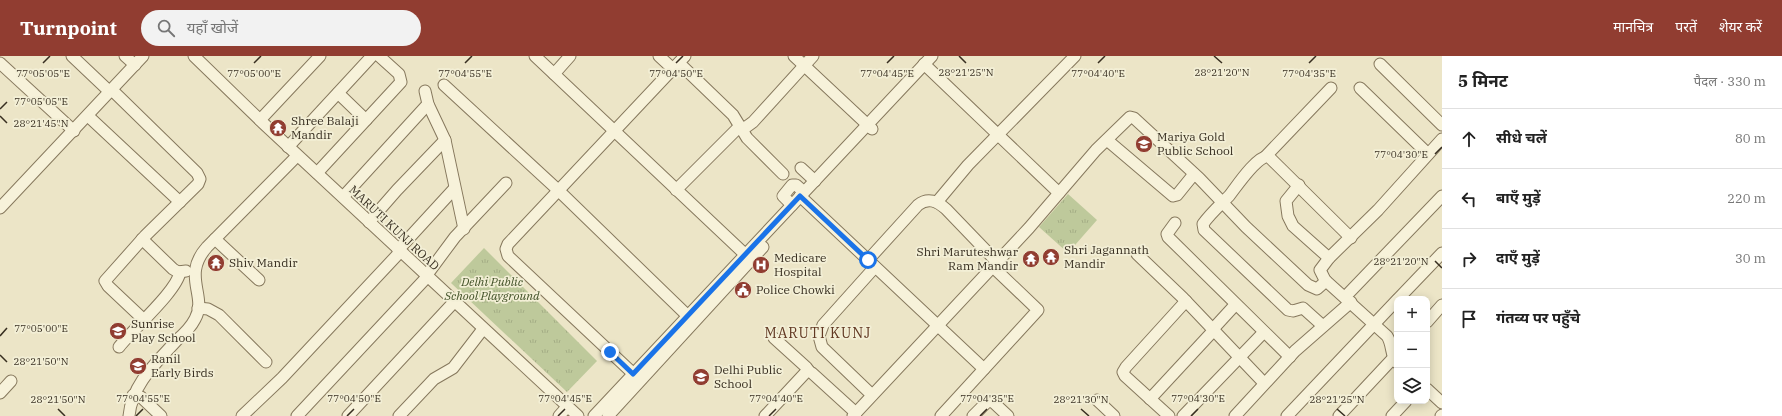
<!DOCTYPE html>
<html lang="hi">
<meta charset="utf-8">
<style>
:root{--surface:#fff;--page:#f2f2f2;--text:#222;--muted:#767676;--line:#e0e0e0;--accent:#913d31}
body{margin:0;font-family:"IBM Plex Serif","Noto Sans Devanagari",serif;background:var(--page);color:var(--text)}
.controls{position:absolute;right:12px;bottom:12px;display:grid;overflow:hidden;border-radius:8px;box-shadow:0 2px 10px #0003}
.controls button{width:36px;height:36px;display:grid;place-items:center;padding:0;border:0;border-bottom:1px solid var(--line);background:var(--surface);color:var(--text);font:20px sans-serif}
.stop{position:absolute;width:12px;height:12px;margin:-9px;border:3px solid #1a73e8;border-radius:50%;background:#fff}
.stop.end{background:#1a73e8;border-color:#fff;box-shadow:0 1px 4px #0008}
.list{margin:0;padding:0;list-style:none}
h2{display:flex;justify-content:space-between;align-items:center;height:52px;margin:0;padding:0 16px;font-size:17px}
h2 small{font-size:13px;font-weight:400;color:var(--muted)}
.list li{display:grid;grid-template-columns:26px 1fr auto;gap:12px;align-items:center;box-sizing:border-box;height:60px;padding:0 16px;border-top:1px solid var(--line)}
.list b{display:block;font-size:15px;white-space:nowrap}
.list em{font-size:13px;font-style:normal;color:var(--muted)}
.icon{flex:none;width:22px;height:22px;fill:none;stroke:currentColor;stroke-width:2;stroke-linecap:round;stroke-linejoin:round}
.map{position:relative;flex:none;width:1442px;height:360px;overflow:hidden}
header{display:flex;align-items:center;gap:24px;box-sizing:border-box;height:56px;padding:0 20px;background:var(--accent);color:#fff}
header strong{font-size:19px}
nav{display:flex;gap:22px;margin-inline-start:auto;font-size:14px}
.search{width:280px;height:36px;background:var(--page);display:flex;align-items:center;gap:10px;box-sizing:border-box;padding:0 14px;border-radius:22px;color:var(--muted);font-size:15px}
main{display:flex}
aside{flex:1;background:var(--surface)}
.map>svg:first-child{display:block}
.grass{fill:url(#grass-tufts)}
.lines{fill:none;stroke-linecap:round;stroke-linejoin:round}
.minor-casing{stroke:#86785d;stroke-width:13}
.minor{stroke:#f7f2da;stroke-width:11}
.route{stroke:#1a73e8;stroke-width:5}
.ticks{fill:none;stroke:#372e20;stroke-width:1.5}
.labels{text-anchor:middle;stroke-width:3.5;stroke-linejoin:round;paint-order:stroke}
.poi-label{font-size:12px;fill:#372e20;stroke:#f3efd6;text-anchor:start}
.street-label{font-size:12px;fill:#372e20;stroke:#f3efd6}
.park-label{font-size:12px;font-style:italic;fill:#425228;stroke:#f3efd6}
.quarter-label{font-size:14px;letter-spacing:1px;fill:#613822;stroke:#f3efd6}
.ticks-label{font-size:10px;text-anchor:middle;fill:#372e20;stroke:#f3efd6;stroke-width:3.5;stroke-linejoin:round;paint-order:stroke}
</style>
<header>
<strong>Turnpoint</strong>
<div class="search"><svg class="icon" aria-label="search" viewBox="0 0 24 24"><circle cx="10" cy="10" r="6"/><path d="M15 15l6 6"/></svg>यहाँ खोजें</div>
<nav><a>मानचित्र</a><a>परतें</a><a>शेयर करें</a></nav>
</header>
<main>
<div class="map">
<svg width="1442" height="360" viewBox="0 0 1442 360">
<defs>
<pattern id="grass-tufts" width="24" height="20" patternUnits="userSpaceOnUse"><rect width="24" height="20" fill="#bec99b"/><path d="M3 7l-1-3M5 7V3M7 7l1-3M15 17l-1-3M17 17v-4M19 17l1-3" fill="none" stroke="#a4ad85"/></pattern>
</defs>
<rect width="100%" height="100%" fill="#ece5c7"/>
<g class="grass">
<path d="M1068 138 1097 164 1068 197 1039 171Z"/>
<path d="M484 192 597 305 567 336 451 227Z"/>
</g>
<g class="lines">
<defs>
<g id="minor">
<path d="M72 0 110 36"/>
<path d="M125 0 135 9"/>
<path d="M194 0 263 67 578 360"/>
<path d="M535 0 750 203"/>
<path d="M659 0 673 13"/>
<path d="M794 0 872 73"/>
<path d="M0 7 74 75"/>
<path d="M679 7 733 59 747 82 783 118"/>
<path d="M924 8 1059 137"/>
<path d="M1380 8 1442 69"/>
<path d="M554 18 570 0"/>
<path d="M444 29 558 134 693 265"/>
<path d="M1360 32 1428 98"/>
<path d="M112 34 197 117 200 123 198 128 145 180 105 225 108 230 143 263"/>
<path d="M425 35 428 48 445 84 464 173"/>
<path d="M338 37 366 64"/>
<path d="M88 60 180 146"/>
<path d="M260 64 320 0"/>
<path d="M742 74 753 66 813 0"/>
<path d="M1107 84 1173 140 1177 139 1194 118"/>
<path d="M288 91 372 0"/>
<path d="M1266 100 1331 32"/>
<path d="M801 112 815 125"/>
<path d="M317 117 401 26 399 18 379 0"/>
<path d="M1299 129 1286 145 1288 160 1293 170 1329 202"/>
<path d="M676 134 740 70"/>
<path d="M800 140 984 313"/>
<path d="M343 141 428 48"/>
<path d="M937 146 968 109 1075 0"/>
<path d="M792 149 783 140 792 129H796L804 136"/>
<path d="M0 152 143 0"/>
<path d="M369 166 397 134 445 84"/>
<path d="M1175 167 1167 178 1168 181 1290 301"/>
<path d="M142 183 173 213 178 216 186 215"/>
<path d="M215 183 259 224"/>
<path d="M398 194 454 133"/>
<path d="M1137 198 1183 242 1264 327"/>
<path d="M868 204 918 149C928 141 937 145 946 153L997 206"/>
<path d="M426 220 455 181 506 127"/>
<path d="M1345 241 1442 140"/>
<path d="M1398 243 1442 197"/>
<path d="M198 252 208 253 219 259 266 306"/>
<path d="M1427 266 1442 249"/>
<path d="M1323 270 1303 252 1293 255 1288 254 1204 174 1203 168C1210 158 1220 149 1229 140 1237 130 1255 102 1268 100L1351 182"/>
<path d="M1213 273 1235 249"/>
<path d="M774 282 806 311 809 315"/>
<path d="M119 291C133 273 177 235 180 216"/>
<path d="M1397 307C1390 299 1393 289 1387 280L1325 224 1320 214 1329 202 1378 154 1442 83"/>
<path d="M639 323 508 200 506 193 508 188 685 0"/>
<path d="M1427 333 1442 347"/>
<path d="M0 337 11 325"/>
<path d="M133 339 141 341 161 360"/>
<path d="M872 339 822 291 819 280 823 269 875 211"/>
<path d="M1150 343 1214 274"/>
<path d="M1097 344 1114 360"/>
<path d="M129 360C132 328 156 307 177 284 184 278 191 271 195 263 208 240 181 220 207 191L297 100"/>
<path d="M242 360 282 322 400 196"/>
<path d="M297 360 427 221"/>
<path d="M348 360 454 246"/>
<path d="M399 360 434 323 453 312 483 273"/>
<path d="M559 360 567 351"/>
<path d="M594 360 932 0"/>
<path d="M608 360 763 191"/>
<path d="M765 360 807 315 812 317 856 357"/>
<path d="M853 360 1029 172 1096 94 1130 61 1134 62 1199 122 1246 171 1308 229 1317 233 1326 225"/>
<path d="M941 360 1038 254 993 211"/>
<path d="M973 360 988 345 993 346 1008 360"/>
<path d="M1169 360 1125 320 1123 316 1126 311 1186 245"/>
<path d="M1183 360 1264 276"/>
<path d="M1235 360 1295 295 1351 246"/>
<path d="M1287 360 1397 244"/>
<path d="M1339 360 1397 298"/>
<path d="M1392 360 1406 345"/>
<path d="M1441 360 1442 359"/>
</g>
</defs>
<use href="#minor" class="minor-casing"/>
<use href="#minor" class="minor"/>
</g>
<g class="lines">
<path class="route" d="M610 296 633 318 800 140 868 204"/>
</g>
<path class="ticks" d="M959 0 966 7M1214 0 1222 7M43 7 50 0M254 7 261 0M465 7 472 0M676 7 683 0M887 7 894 0M1098 7 1105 0M1309 7 1316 0M0 53 7 46M0 60 7 67M1435 98 1442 91M1435 205 1442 212M0 280 7 272M0 299 7 306M58 353 65 360M1081 353 1089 360M1337 353 1345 360M136 360 143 353M347 360 354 353M558 360 565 353M769 360 776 353M980 360 987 353M1191 360 1198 353"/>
<defs>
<symbol id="temple-disc" viewBox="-11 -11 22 22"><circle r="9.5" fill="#913d31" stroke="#f3efd6"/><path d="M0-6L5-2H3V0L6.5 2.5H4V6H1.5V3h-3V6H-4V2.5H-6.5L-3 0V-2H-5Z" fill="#fff"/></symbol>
<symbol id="school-disc" viewBox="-11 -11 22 22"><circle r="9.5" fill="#913d31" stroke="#f3efd6"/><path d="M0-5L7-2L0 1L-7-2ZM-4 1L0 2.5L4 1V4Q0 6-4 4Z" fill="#fff"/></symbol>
<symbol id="hospital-disc" viewBox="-11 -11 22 22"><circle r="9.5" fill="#913d31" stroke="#f3efd6"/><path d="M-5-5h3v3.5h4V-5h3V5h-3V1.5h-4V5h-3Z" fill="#fff"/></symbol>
<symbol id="civic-disc" viewBox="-11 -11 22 22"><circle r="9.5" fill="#913d31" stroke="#f3efd6"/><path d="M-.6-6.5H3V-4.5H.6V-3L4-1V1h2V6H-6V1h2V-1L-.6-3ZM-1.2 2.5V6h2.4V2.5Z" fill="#fff"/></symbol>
</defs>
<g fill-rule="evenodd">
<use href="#temple-disc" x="268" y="62" width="20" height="20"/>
<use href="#school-disc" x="1134" y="78" width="20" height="20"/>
<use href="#temple-disc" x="1041" y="191" width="20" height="20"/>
<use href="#temple-disc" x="1021" y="193" width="20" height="20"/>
<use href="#temple-disc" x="206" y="197" width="20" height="20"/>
<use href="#hospital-disc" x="751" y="199" width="20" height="20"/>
<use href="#civic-disc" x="733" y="224" width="20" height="20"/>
<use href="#school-disc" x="108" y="265" width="20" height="20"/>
<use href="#school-disc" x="128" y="300" width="20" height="20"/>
<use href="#school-disc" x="691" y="311" width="20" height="20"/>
</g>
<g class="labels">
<g class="poi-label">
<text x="291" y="69">Shree Balaji<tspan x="291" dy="14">Mandir</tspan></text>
<text x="1157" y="85">Mariya Gold<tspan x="1157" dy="14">Public School</tspan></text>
<text x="1064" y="198">Shri Jagannath<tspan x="1064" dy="14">Mandir</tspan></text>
<text x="1018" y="200" text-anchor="end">Shri Maruteshwar<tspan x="1018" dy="14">Ram Mandir</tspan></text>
<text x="774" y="206">Medicare<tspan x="774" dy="14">Hospital</tspan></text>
<text x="229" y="211">Shiv Mandir</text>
<text x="756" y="238">Police Chowki</text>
<text x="131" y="272">Sunrise<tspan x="131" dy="14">Play School</tspan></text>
<text x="151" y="307">Ranil<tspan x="151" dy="14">Early Birds</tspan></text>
<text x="714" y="318">Delhi Public<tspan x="714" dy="14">School</tspan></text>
</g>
<g class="street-label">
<text transform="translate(394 172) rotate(43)" y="4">MARUTI KUNJ ROAD</text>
</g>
<g class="park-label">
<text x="492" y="230">Delhi Public<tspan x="492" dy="14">School Playground</tspan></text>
</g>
<g class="quarter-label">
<text x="818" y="282">MARUTI KUNJ</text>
</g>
</g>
<g class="ticks-label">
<text x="966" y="20">28°21'25"N</text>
<text x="1222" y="20">28°21'20"N</text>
<text x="887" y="21">77°04'45"E</text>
<text x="1098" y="21">77°04'40"E</text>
<text x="43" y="21">77°05'05"E</text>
<text x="254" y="21">77°05'00"E</text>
<text x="465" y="21">77°04'55"E</text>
<text x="676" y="21">77°04'50"E</text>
<text x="1309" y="21">77°04'35"E</text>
<text x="41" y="49">77°05'05"E</text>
<text x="41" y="71">28°21'45"N</text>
<text x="1401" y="102">77°04'30"E</text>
<text x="1401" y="209">28°21'20"N</text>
<text x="41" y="276">77°05'00"E</text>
<text x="41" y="309">28°21'50"N</text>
<text x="143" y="346">77°04'55"E</text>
<text x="354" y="346">77°04'50"E</text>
<text x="565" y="346">77°04'45"E</text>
<text x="776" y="346">77°04'40"E</text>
<text x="987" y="346">77°04'35"E</text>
<text x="1198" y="346">77°04'30"E</text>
<text x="58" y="347">28°21'50"N</text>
<text x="1081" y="347">28°21'30"N</text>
<text x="1337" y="347">28°21'25"N</text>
</g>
</svg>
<div class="controls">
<button>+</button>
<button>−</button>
<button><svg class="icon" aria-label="layers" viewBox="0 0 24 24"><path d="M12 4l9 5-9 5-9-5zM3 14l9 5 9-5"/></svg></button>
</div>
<div class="stop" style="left:868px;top:204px"></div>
<div class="stop end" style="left:610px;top:296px"></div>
</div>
<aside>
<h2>5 मिनट<small>पैदल · 330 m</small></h2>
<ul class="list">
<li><svg class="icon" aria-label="ahead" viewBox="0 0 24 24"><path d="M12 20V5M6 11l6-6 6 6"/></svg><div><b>सीधे चलें</b></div><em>80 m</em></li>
<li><svg class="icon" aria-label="left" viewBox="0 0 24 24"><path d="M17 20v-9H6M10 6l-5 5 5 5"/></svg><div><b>बाएँ मुड़ें</b></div><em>220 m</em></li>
<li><svg class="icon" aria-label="right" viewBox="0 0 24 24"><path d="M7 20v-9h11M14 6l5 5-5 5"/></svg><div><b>दाएँ मुड़ें</b></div><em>30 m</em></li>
<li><svg class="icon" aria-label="arrive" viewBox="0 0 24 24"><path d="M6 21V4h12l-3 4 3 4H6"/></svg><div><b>गंतव्य पर पहुँचे</b></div></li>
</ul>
</aside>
</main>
